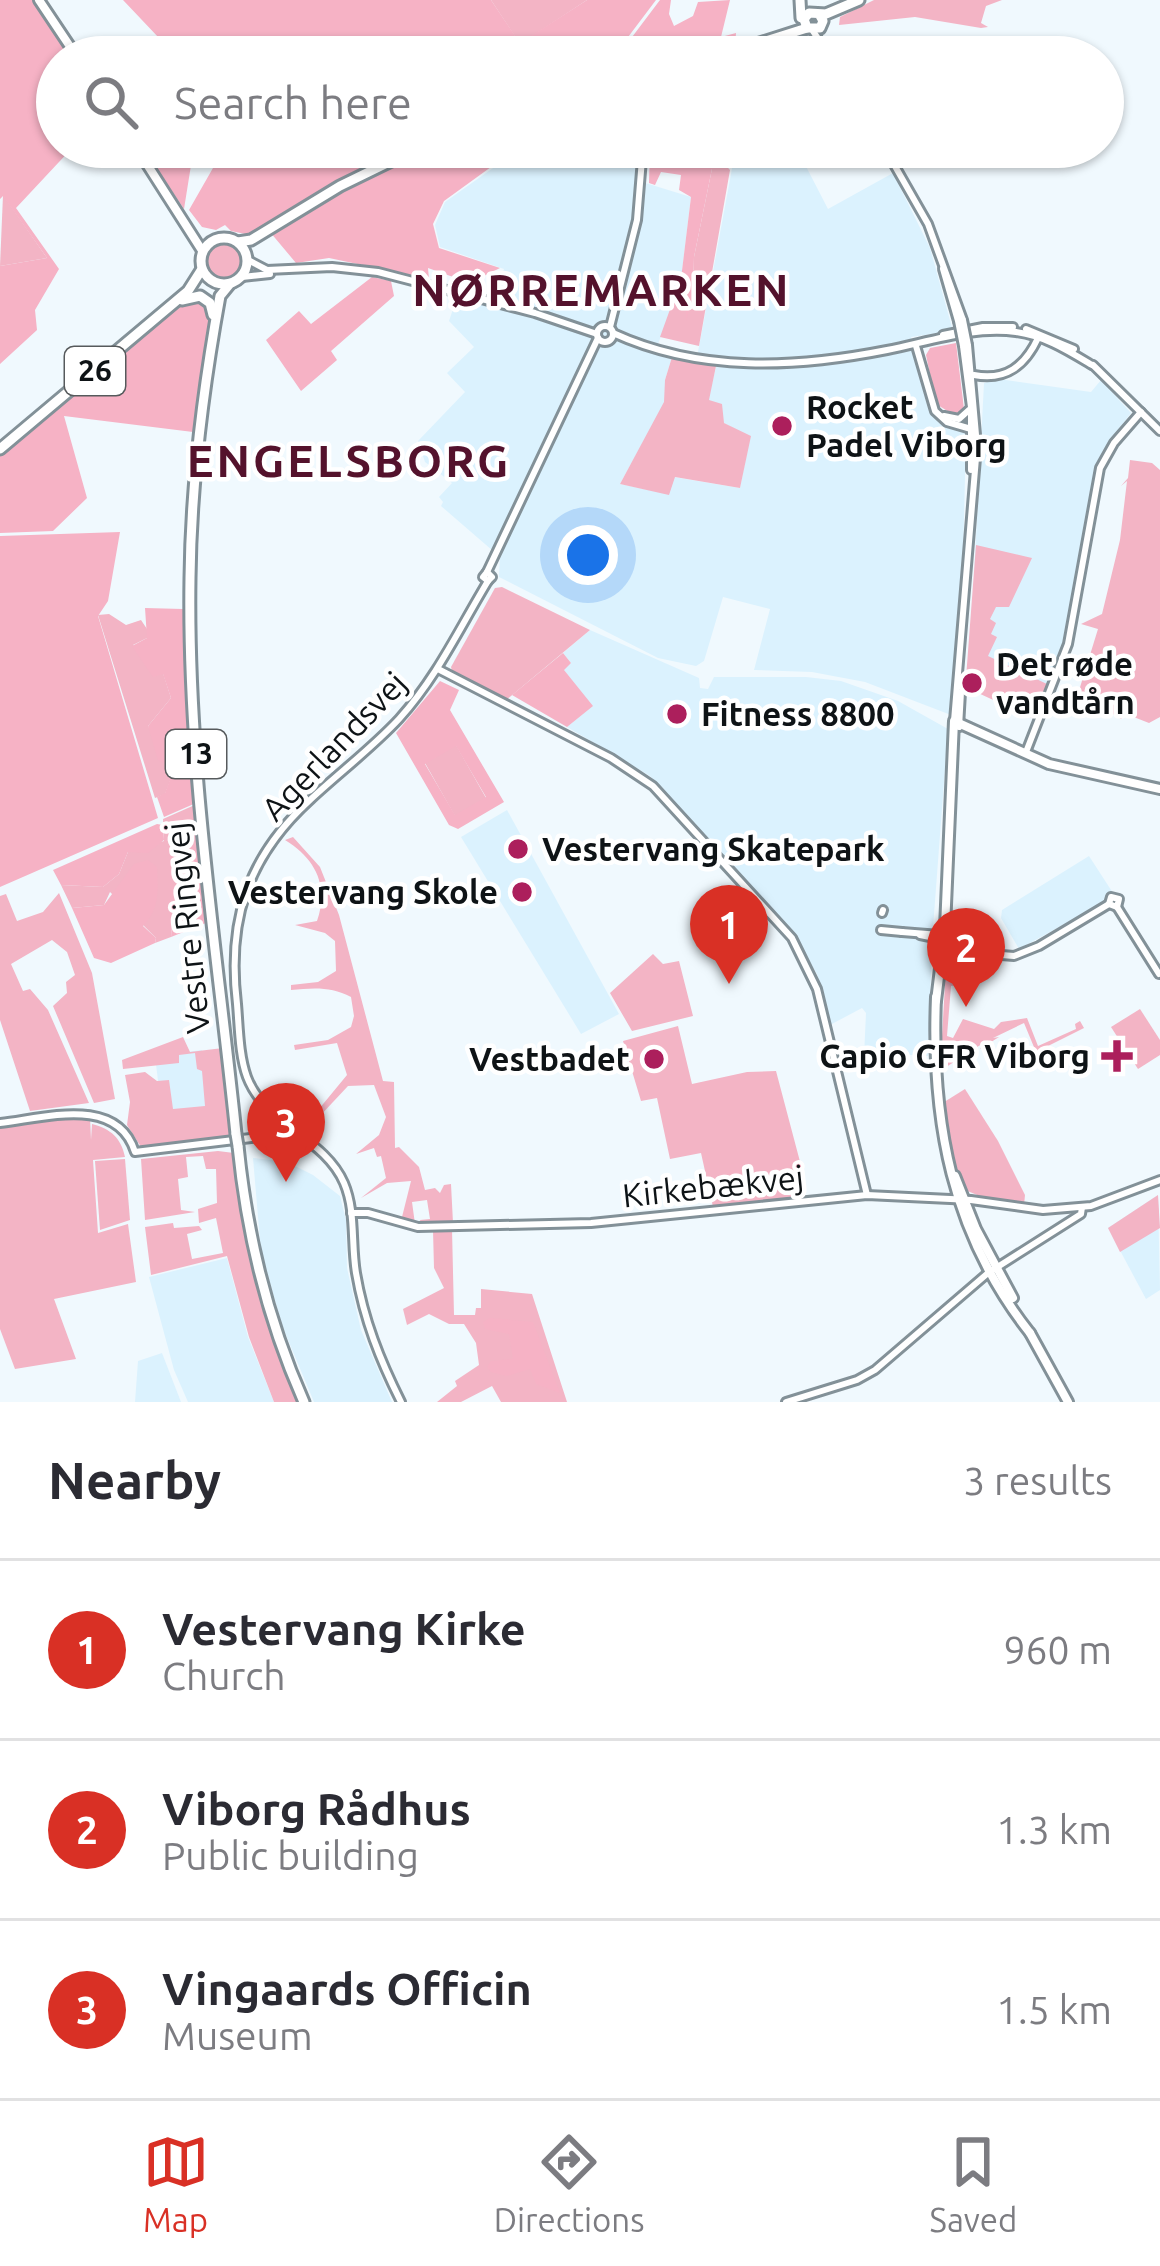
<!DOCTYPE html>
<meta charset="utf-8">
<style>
:root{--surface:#fff;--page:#f7f7f7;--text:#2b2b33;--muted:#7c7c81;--line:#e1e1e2;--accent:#d93025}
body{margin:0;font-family:Ubuntu,sans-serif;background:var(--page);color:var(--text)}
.you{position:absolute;left:588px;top:555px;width:42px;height:42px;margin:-30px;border:9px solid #fff;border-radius:50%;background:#1a73e8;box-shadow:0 0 0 18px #1a73e833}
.badge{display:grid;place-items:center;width:78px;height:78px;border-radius:50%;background:var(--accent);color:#fff;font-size:39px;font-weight:700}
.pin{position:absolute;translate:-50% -99px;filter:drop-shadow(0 3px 6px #0008)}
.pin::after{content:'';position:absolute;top:63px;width:42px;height:36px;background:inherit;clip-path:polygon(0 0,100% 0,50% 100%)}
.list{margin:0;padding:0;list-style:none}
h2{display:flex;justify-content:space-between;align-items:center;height:156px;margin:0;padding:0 48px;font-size:51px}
h2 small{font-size:39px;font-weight:400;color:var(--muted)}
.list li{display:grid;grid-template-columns:78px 1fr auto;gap:36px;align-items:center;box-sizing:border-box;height:180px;padding:0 48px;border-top:3px solid var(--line)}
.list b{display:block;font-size:45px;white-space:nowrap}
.list p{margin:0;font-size:39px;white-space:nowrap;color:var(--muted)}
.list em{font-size:39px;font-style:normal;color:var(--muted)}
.icon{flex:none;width:66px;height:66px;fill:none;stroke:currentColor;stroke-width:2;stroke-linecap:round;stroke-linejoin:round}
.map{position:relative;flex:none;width:1160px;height:1402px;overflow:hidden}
.search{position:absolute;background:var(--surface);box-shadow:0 3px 9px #0004;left:36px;right:36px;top:36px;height:132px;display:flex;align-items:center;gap:30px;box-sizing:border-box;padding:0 42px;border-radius:66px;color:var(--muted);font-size:45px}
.sheet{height:696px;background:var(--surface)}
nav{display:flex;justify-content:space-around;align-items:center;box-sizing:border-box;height:168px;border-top:3px solid var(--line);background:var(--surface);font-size:33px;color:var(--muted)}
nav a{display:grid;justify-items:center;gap:6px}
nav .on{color:var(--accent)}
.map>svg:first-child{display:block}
.built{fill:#dbf2fe}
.green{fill:#f3b4c5}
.forest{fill:#f6b2c5;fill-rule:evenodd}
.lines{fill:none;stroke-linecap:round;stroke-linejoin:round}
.tertiary-casing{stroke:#839198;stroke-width:12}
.secondary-casing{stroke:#839198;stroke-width:14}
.primary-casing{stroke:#839198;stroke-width:15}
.tertiary{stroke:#fff;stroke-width:6}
.secondary{stroke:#fff;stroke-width:8}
.primary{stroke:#fff;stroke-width:9}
.tertiary-bridge-casing{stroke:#839198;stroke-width:12;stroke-linecap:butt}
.primary-bridge-casing{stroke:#839198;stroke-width:15;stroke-linecap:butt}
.tertiary-bridge{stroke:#fff;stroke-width:6}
.primary-bridge{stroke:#fff;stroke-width:9}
.poi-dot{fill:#ac1f5c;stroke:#fff;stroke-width:4.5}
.labels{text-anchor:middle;stroke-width:9;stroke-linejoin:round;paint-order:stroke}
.shield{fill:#fff;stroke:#565a5c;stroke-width:3}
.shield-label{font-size:30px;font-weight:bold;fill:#0e1316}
.poi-label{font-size:33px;font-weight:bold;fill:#0e1316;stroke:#fff;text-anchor:start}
.street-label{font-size:33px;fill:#0e1316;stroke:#fff}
.district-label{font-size:45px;font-weight:bold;letter-spacing:3px;fill:#54122c;stroke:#fff}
</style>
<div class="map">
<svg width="1160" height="1402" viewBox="0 0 1160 1402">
<rect width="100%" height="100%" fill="#f0f9fe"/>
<g class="built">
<path d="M509 147H639V181L691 197 680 288 656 349 672 357 665 380V402L620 484 668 494 674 477 740 488 750 437 724 423 708 400 716 367 698 352 736 147H796L828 209 893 173 930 248 953 331 911 337 926 401 935 419 964 430 966 435 962 601 951 715 865 682 812 672 754 670 770 609 723 597 704 661 696 666 658 658 499 577 500 557 441 506 443 502 439 497 452 483 425 462 418 441 465 392 447 373 474 347 449 321 457 297 491 306 504 269 440 247 435 225 445 202 503 161Z"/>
<path d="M999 379 1091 392 1101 380 1131 413 1113 437 1096 469 1059 662 1034 719 969 673 984 383Z"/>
<path d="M590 630 699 678 700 688 708 689 714 677H806L841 681 898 701 948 729 932 941 928 1056 876 1053 864 1057 866 1013 862 1008 830 1025 817 974 789 929 650 776 567 727 592 706 563 669 571 663 563 653Z"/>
<path d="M507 810 619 1014 581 1034 461 837Z"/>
<path d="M1089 856 1113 893 1105 902 1019 949 1001 918 1002 910Z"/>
<path d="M202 1050 209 1109 162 1114 155 1056Z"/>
<path d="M253 1158 287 1162 313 1175 340 1196 346 1220 347 1268 361 1330 392 1402H314L283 1328 261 1252Z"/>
<path d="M1158 1195 1160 1290 1146 1299 1108 1228Z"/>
<path d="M227 1258 248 1337 274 1402H188L174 1370 149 1277Z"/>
<path d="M162 1353 181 1402H135L138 1361Z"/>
</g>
<g class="green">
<path d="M491 0H587L520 44Z"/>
<path d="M874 0H1002L986 6 981 23 988 27 981 28 915 17 839 25 840 17Z"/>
<path d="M715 154 730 170 699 346 660 337 677 290 686 297V315L693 297 694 257Z"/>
<path d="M3 195 47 258 0 266Z"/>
<circle cx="224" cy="261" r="22"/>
<path d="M672 357 716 366 709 400 722 404 724 423 751 436 740 488 675 477 669 495 620 484 664 402 665 380Z"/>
<path d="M1130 460 1152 463 1160 470V717L1149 723 1126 714 1121 719C1106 707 1090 711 1077 697L1098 629 1081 624 1102 614 1120 540 1127 481 1121 486 1128 478Z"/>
<path d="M976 545 1032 558 1009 607H996L990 619 996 623 991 634 997 637 988 656 1049 685 1034 719 976 692 977 680 966 678Z"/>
<path d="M502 587 590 630 505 701 452 671 451 667 495 588Z"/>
<path d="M109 614 126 625 141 620 147 629V638L133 645 163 673 171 698 148 726 175 768 165 794 155 798 98 615Z"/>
<path d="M456 745 486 798 455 816 425 763Z"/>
<path d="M197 804 209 922 199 851 175 852 173 877 186 897 173 911 171 937 155 943 156 938 110 892 104 905 72 908 61 885 103 887 119 874 128 852 164 841 163 819Z"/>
<path d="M293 837 320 867 339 915 383 1081 394 1082 395 1148 399 1147 419 1167 425 1190 435 1188 440 1193 444 1185 451 1184 453 1223 421 1224 420 1220 430 1219 427 1200 412 1202 415 1224 401 1221 411 1181 387 1183 361 1198 386 1178 381 1156 377 1157 374 1148 356 1154 379 1135 386 1117 374 1085 348 1086 318 1118 314 1115 347 1075 337 1043 295 1050 294 1045 328 1040 351 1027 354 1016 351 997C331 986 312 988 291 990V985L318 982 336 971 335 941 325 933 295 925 317 921C329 886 316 859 285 840Z"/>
<path d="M59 893 92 973 115 1099 94 1103 53 1006 67 993 66 982 75 975 67 952 52 940 11 964 23 991 30 989 48 1010 89 1103 30 1111 0 1020V896L6 894 17 921 43 912Z"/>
<path d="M951 945 993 961 992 968 986 962V968H954L957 985 951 986 947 1036 953 1038 963 1019 994 1029 1001 1022 1027 1018 1038 1046 1076 1029 1075 1024 1080 1021 1084 1028 1036 1052 1024 1023 993 1038 999 1037 980 1049 988 1040 940 1071 947 950Z"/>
<path d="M653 954 663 964 679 961 693 1016 632 1031 610 993Z"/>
<path d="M1140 1009 1160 1040V1055L1138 1069 1111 1027Z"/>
<path d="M678 1026 692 1084 747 1072 776 1071 803 1173 799 1175 804 1196 713 1207 701 1153 670 1159 657 1098 641 1101 623 1041Z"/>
<path d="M183 1037 190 1052 223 1048 232 1138 141 1147 127 1125 130 1102 125 1075 145 1072 157 1081 169 1080 173 1109 205 1106 202 1071 197 1069 195 1053 179 1055V1063L123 1069 122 1060Z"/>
<path d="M965 1089 998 1141 1025 1195 1024 1205 992 1201 965 1190 950 1152 941 1104Z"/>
<path d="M90 1116 91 1140 92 1124C111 1129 121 1138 125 1157L93 1160 98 1233 128 1224 136 1282 54 1299 76 1359 15 1369 0 1329V1125Z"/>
<path d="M218 1151 234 1153C246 1240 263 1323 301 1402H274L249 1337 227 1256 151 1275 145 1227 173 1223 174 1228 199 1226 202 1230 187 1234 192 1259 223 1253 216 1218 199 1223 198 1209 217 1203 216 1169H206L203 1156 186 1157 188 1177 178 1179 181 1210 195 1212 145 1220 141 1159Z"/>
<path d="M125 1159 130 1220 100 1230 95 1161Z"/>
<path d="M1158 1195 1160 1228 1120 1252 1108 1228Z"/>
<path d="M452 1229 454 1315H475L476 1308H481V1289L532 1294 567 1402H501L492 1386 461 1402H437L457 1386 455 1381 479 1365 476 1343 464 1324H449L429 1314 407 1325 403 1309 444 1288 434 1268 433 1230Z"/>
</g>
<g class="forest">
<path d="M0 0H33L71 57H57V147H73L16 208 59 269 35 310 37 330 0 364V266L47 258 3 196 0 199Z"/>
<path d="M123 0H491L520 43 587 0H656L613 57H177Z"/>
<path d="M660 0H671L669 14 674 26 693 16 698 2 730 0 721 37 736 33 735 47 698 57H617Z"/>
<path d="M142 147H215L192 159 184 209Z"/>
<path d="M225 147H408L329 186 250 235 231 231 225 225 216 230 202 227 189 210Z"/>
<path d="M431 147H507L502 159 444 201 433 224 439 248 500 268 470 283 428 268 429 279 329 258 296 263 270 232 344 187Z"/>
<path d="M650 147H712L715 154 694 257 693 297 686 321V298L677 290 680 287 691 197 679 190 681 175 661 172 655 185 649 183Z"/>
<path d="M372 277 391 281 394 296 331 351 337 360 301 391 266 340 299 311 311 324Z"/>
<path d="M194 299 205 302 210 314 193 432 64 416 87 498 53 531 0 533V453L183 303Z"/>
<path d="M956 343 964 409 954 415 936 404 926 355 930 348Z"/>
<path d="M120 532 108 601 98 616 158 818 0 887V536Z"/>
<path d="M145 608 183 609 196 803 164 817 157 797 165 793 174 769 158 760 148 726 171 698 163 674 153 677 132 646 147 638Z"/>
<path d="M563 653 571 663 564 670 593 706 567 727 512 695Z"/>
<path d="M440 681 459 690 450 710 504 802 458 829 449 825 396 733ZM456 746 486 797 455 815 425 764Z"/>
<path d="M157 824 163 825 164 840 148 853 128 852 119 874 103 887 61 885 53 870Z"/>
<path d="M188 844 199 850 206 923 171 937 173 911 186 897 173 878 175 852Z"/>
<path d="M148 860 157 867C158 891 160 908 143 926L156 938 155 943 111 963 94 958 72 908 104 905 134 864Z"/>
<path d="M490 1318 533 1322 560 1393 536 1384 530 1369 507 1376 491 1372 487 1367 491 1361 513 1359 509 1334 485 1329 483 1322Z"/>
</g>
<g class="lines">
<defs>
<g id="tertiary">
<path d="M813 31 830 57"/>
<path d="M884 147 928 224 963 320"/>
<path d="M248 260 267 270 332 267 378 272 535 313 597 334"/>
<path d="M943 269 958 321"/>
<path d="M242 277 270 274"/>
<circle cx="605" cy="334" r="8"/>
<path d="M610 327 637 220 643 147"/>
<path d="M1026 329 1074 349"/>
<path d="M613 333C700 373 796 368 887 350 928 342 974 326 1016 332 1045 336 1067 350 1092 365"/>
<path d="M943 335 983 327H1013"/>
<path d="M916 346 935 411 947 422 971 429"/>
<path d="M963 346 971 407V470"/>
<path d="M1093 365 1160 431"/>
<path d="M974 375C1006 381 1025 366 1038 338"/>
<path d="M944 416 959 419 969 410"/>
<path d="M487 572 598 338"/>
<path d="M487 572 492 577 488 581 483 577Z"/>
<path d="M438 669 611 758 653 786 792 938 817 989 867 1195"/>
<path d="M954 721 977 446 968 345"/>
<path d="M959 727 961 692"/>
<path d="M1026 752 1068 644 1100 468 1114 443 1141 412"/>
<path d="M1111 897 1119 899 1117 907 1109 904Z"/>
<path d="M1117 907 1159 974"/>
<path d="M882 913 883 910"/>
<path d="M881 930 902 932"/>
<path d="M902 932 952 936 989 954 1014 956 1039 946 1109 904"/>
<path d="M920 935 960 943"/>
<path d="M0 1123C45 1118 117 1095 135 1152L259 1137 281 1120"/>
<path d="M351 1213H368L418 1227 591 1223 867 1195 971 1200 1043 1210 1091 1206 1160 1180"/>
<path d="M401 1402C380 1360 364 1320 356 1273 351 1244 356 1211 344 1183 324 1137 265 1125 247 1077 239 1055 239 1027 237 1004 227 921 247 857 311 799 340 772 372 748 399 719 437 677 459 629 488 581"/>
<path d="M786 1402 857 1380 875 1370 988 1273 1081 1214 1082 1207"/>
</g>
<g id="secondary">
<path d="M39 0 77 57"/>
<path d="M136 147 203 252"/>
<path d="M936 997C931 1120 951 1233 1030 1333"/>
<path d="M936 1001 945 928 954 721 1049 764 1160 789"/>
<path d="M955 1176 976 1229 1013 1298"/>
<path d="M1030 1333 1068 1402"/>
</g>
<g id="primary">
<path d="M800 0 801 18"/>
<path d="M819 14 823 21 820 28H807L804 19 809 13 826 14 859 0"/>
<path d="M716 57 807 28"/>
<circle cx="224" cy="261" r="23"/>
<path d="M238 242 251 240 340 186 420 147"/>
<path d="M229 285 220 296C203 389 191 483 190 578 187 764 217 950 236 1134"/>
<path d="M182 300 200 296 210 303 213 315"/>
<path d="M0 449 188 291 202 269"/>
<path d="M238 1146C247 1236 267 1319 304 1402"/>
</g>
</defs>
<use href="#tertiary" class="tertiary-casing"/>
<use href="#secondary" class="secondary-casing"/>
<use href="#primary" class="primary-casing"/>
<use href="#tertiary" class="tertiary"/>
<use href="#secondary" class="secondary"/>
<use href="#primary" class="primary"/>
<defs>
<g id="tertiary-bridge">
<path d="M963 320 968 345"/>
<path d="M958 321 963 346"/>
</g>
<path id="primary-bridge" d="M236 1134 238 1146"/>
</defs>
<use href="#tertiary-bridge" class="tertiary-bridge-casing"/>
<use href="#primary-bridge" class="primary-bridge-casing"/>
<use href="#tertiary-bridge" class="tertiary-bridge"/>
<use href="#primary-bridge" class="primary-bridge"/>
</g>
<g class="poi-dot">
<circle cx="782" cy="426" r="12"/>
<circle cx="972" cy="683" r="12"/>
<circle cx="677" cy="714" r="12"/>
<circle cx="518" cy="849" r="12"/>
<circle cx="522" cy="892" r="12"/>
<path d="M1111 1038h12v12h12v12h-12v12h-12v-12h-12v-12h12z"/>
<circle cx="654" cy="1059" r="12"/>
</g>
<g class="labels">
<g class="shield">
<rect x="65" y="347" width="60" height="48" rx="9"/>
<rect x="166" y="730" width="60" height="48" rx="9"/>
</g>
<g class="shield-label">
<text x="95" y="381">26</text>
<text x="196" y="764">13</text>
</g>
<g class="poi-label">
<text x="806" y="419">Rocket<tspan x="806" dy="38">Padel Viborg</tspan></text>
<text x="996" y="676">Det røde<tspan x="996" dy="38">vandtårn</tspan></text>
<text x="701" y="726">Fitness 8800</text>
<text x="542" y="861">Vestervang Skatepark</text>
<text x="498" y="904" text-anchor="end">Vestervang Skole</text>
<text x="1090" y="1068" text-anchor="end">Capio CFR Viborg</text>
<text x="630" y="1071" text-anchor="end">Vestbadet</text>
</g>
<g class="street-label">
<text transform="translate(334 746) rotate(-46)" y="12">Agerlandsvej</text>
<text transform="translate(187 928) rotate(-96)" y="12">Vestre Ringvej</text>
<text transform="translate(713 1186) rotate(-6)" y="12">Kirkebækvej</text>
</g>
<g class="district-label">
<text x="602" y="306">NØRREMARKEN</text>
<text x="349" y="477">ENGELSBORG</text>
</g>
</g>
</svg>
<div class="you"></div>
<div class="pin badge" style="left:729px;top:984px">1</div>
<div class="pin badge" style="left:966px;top:1007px">2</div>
<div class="pin badge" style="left:286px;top:1182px">3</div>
<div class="search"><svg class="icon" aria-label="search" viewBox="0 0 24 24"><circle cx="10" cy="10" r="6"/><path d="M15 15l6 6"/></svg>Search here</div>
</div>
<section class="sheet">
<h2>Nearby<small>3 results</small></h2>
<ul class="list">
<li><span class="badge">1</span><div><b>Vestervang Kirke</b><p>Church</p></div><em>960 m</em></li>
<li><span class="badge">2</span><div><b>Viborg Rådhus</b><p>Public building</p></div><em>1.3 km</em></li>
<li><span class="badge">3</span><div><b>Vingaards Officin</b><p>Museum</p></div><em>1.5 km</em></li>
</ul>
</section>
<nav>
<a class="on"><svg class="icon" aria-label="map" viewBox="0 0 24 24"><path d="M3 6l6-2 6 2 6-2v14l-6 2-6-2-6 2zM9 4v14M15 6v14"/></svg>Map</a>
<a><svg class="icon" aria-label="directions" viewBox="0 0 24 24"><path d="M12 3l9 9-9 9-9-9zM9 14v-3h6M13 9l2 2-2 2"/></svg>Directions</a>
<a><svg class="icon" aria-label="saved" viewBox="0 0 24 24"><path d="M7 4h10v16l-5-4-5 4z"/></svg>Saved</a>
</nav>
